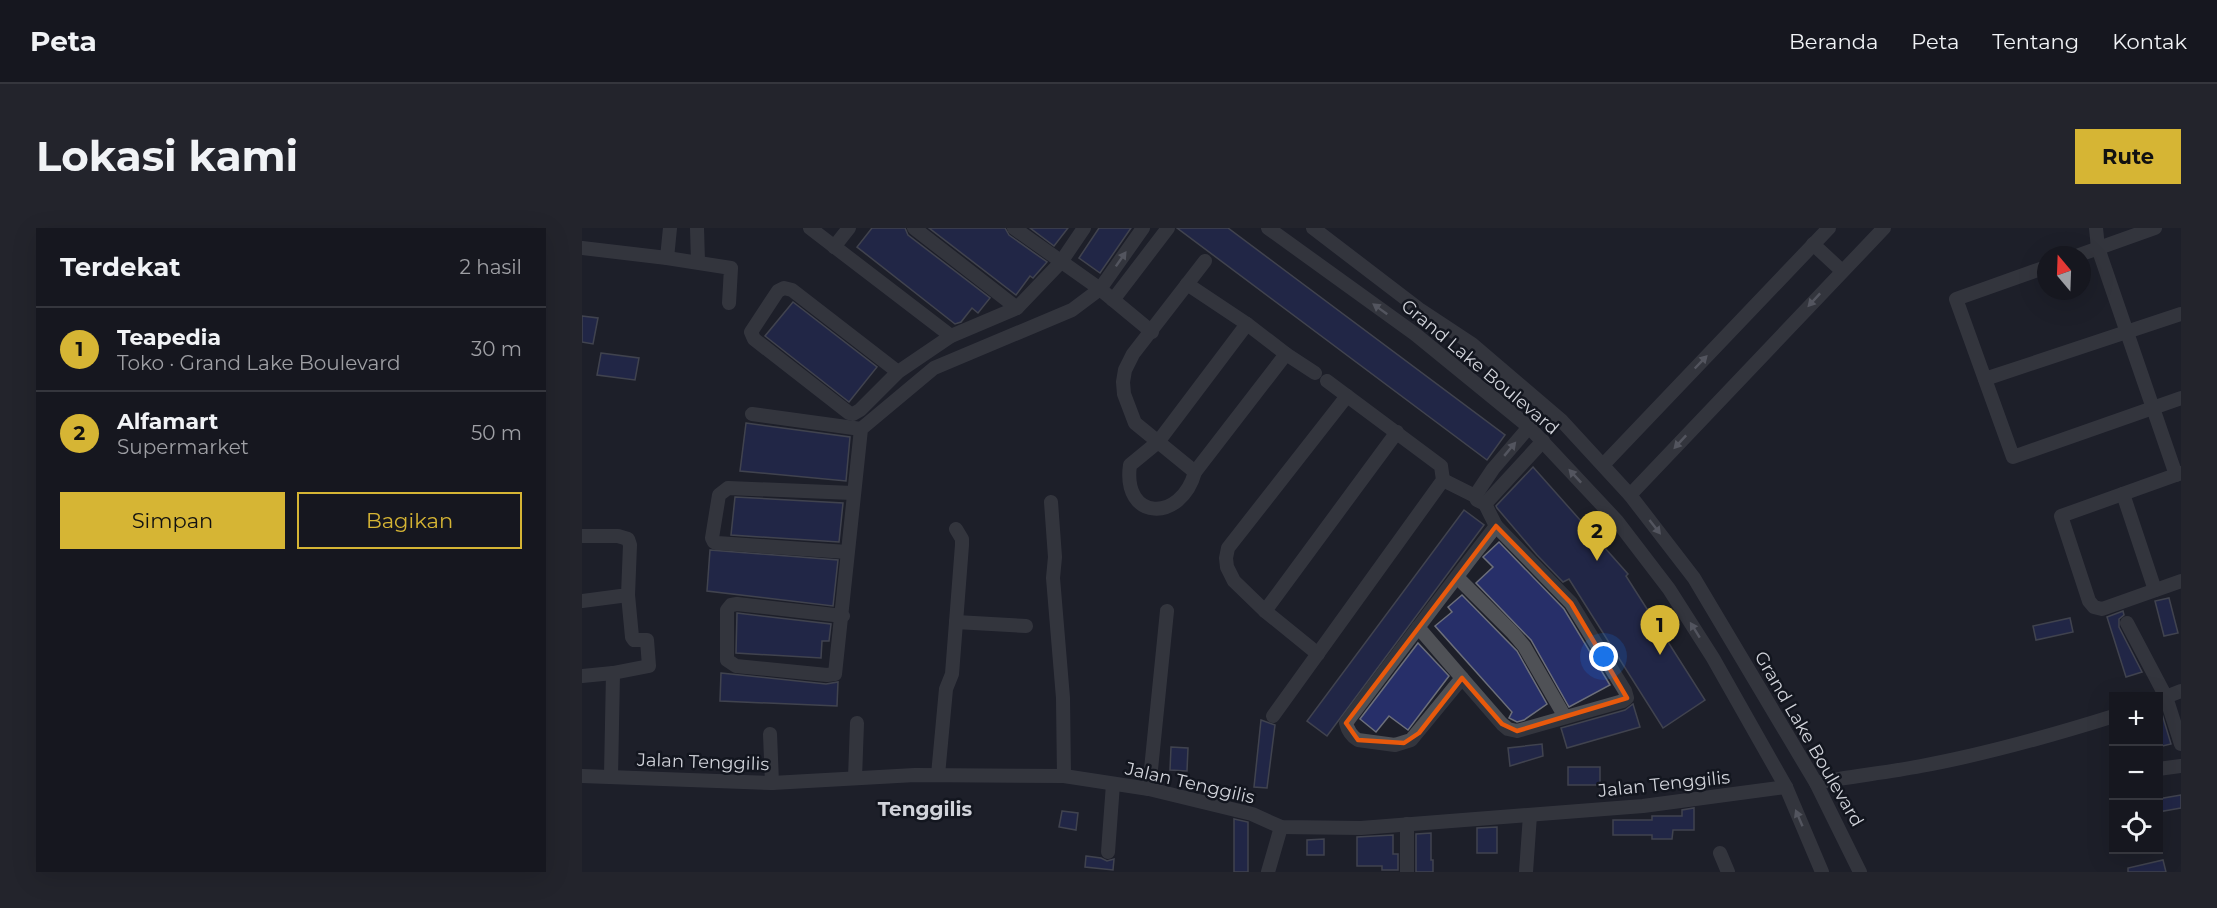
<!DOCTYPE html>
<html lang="id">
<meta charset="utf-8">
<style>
:root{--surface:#16171f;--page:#23242c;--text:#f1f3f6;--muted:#9e9fa4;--line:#35363d;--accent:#d6b534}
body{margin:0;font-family:Montserrat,sans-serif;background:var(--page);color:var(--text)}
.controls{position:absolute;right:18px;bottom:18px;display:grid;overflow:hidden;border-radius:0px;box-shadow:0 6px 24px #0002}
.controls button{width:54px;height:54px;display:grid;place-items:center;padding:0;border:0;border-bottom:2px solid var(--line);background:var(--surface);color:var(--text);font:30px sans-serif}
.compass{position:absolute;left:1455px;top:18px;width:54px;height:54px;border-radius:50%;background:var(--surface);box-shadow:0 6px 24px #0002;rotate:341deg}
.you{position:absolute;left:1022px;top:429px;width:21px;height:21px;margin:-15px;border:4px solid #fff;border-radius:50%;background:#1a73e8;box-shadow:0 0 0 9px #1a73e833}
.badge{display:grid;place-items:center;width:39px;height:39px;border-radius:50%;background:var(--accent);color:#111;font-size:20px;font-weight:700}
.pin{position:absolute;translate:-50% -50px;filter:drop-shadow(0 2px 3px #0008)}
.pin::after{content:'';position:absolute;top:32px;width:21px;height:18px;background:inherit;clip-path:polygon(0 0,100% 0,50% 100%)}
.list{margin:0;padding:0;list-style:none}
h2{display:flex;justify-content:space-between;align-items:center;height:78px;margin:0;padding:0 24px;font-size:26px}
h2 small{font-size:20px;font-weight:400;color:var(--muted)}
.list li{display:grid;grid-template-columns:39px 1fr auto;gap:18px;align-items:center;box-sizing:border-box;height:84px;padding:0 24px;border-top:2px solid var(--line)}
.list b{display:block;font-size:22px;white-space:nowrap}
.list p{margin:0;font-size:20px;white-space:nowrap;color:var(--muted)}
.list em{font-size:20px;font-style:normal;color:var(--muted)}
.actions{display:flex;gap:12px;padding:18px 24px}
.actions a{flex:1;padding:14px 0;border:2px solid var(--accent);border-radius:0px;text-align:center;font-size:21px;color:var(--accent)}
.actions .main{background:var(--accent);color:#111}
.icon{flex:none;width:33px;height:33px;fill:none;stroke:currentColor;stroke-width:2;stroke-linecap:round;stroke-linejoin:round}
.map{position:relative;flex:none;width:1599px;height:644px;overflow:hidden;border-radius:0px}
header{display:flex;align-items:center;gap:36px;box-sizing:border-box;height:84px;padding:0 30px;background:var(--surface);border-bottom:2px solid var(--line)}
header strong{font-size:28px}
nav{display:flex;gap:33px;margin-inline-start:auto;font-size:21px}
.intro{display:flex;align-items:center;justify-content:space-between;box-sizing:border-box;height:144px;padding:0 36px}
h1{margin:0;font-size:42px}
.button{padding:15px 27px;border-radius:0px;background:var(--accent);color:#111;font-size:21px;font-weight:700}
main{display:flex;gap:36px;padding:0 36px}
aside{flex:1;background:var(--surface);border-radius:0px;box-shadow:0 6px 24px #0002}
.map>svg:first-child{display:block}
.building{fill:#272f69;stroke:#6c6f7b;stroke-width:1.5}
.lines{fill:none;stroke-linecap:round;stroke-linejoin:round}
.minor{stroke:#4f5156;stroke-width:14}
.oneway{fill:#96989f}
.marked{fill:none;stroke:#e8590c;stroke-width:4.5;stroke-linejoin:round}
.labels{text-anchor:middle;stroke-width:5;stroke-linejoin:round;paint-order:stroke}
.street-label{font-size:18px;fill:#d1d3da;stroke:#13161f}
.neighbourhood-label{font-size:20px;font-weight:bold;fill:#d1d3da;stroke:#13161f}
</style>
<header>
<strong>Peta</strong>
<nav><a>Beranda</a><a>Peta</a><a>Tentang</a><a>Kontak</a></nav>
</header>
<div class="intro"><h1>Lokasi kami</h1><a class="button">Rute</a></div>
<main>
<aside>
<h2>Terdekat<small>2 hasil</small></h2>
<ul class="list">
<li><span class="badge">1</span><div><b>Teapedia</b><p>Toko · Grand Lake Boulevard</p></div><em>30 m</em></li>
<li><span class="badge">2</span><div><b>Alfamart</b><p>Supermarket</p></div><em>50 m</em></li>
</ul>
<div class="actions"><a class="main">Simpan</a><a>Bagikan</a></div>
</aside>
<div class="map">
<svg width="1599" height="644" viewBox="0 0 1599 644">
<rect width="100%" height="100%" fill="#1d1f29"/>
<g class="building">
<path d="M290 0H323L326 7 408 70 396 85 390 80 379 94 373 96 275 19Z"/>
<path d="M347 0H423L427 7 465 34 451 50 448 48 434 67Z"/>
<path d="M448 0H486L472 18Z"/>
<path d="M517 0H549L518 45 497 30Z"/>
<path d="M595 0H646L923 207 905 232Z"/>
<path d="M211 74 295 139 267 174 183 108Z"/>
<path d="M0 88 16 90 11 116 0 114Z"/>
<path d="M19 125 57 130 53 152 15 147Z"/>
<path d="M164 195 268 209 264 253 158 243Z"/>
<path d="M951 239 1046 346 1044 348 1123 472 1081 500 987 351 981 354 955 327 915 280 914 278Z"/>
<path d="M153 269 261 275 257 314 149 307Z"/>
<path d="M882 282 902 297 745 508 725 493Z"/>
<path d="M917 314 982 381 1028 457 987 479 949 412 894 355 911 339 901 329Z"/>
<path d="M128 322 256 332 251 378 125 363Z"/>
<path d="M880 367 935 423 965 476 942 492 935 494 927 490 930 484 853 398 870 384 866 379Z"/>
<path d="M1587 370 1596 405 1582 408 1573 373Z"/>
<path d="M1541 383 1542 387 1537 391V399L1560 444 1544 449 1525 389Z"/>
<path d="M155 385 249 396 247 413H240L239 430 154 425Z"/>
<path d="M1488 390 1491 404 1454 412 1451 398Z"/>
<path d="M836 415 867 448 826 502 807 488 794 504 778 491Z"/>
<path d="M139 445 244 456 256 454 255 478 138 473Z"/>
<path d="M1051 476 1058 499 985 520 979 500 1043 482Z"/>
<path d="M1580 486 1589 516 1576 519V487Z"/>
<path d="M679 492 693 497 685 560 672 559Z"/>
<path d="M960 516 961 528 928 538 926 520Z"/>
<path d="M589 519 606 520 605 543 588 542Z"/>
<rect x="986" y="539" width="32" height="18"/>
<path d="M1599 567V580L1576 584V571Z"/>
<path d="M1112 580V602H1091L1090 611H1070V607H1031V592H1070V588H1100V582Z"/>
<path d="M480 583 496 585 494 602 477 599Z"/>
<path d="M652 591 666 594V644H652Z"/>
<path d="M915 599V625H895V600Z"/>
<path d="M849 605V632H851V644H834V606Z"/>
<path d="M811 607V626H816V642H800V638H775V609Z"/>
<path d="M742 611V627H725V612Z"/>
<path d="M504 628 519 630 525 633 532 631 531 642 503 639Z"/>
<path d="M1581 632 1584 644H1546V640Z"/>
</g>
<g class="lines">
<g class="minor">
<path d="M115 0 116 34"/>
<path d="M228 0 369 108"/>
<path d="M332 0 435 80 479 34 502 0"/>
<path d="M432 0 518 61 570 104"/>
<path d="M686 0 833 106 947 199 1035 293 1087 361 1131 430 1204 559 1240 644"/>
<path d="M731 0 837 81 890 116 979 192 1048 267 1112 350 1234 555 1278 644"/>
<path d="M1514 0 1516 20 1594 247"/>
<path d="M1231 16 1260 43"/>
<path d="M252 19 267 0"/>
<path d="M0 20 85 30 149 40 147 75"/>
<path d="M1497 27 1573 0"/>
<path d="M85 30 88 0"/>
<path d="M623 33 551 126 543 142 541 154 542 166 553 195 613 244C599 295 540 293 548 237L576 214 665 96"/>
<path d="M1464 39 1374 71 1431 229 1599 170"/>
<path d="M605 56 665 96 704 126 733 145"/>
<path d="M531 72 586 0"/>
<path d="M316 144 210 62 202 60 196 63 169 104 172 111 267 185 271 186 278 182 316 144 369 108 435 80"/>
<path d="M1403 151 1599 86"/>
<path d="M170 186 279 201"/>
<path d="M1021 237 1247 0"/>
<path d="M613 244 704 126"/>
<path d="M1599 245 1479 288 1507 373 1512 379 1520 381 1599 353"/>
<path d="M1541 266 1573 362"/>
<path d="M1048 267 1302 0"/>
<path d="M893 268 911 241 947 199"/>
<path d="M469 274 473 329 471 350 481 470 482 548"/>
<path d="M903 276 961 213"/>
<path d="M0 308H36L46 311 48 317 46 367 0 373"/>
<path d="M265 324 135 315 132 314 130 310 137 267 146 260 271 265"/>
<path d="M875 349 930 404 942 418 983 489"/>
<path d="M683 383 815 204"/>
<path d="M261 388 155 376 149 377 145 382V432L154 438 245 447 253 446 279 201 352 140 490 82 518 61 561 0"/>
<path d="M374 394 444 398"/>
<path d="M1545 395 1584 469 1599 516"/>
<path d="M836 399 880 450 829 512 813 517 776 512C769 508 766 503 764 495L767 491C816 426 864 362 914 298L903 276 895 272 893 268 861 252"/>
<path d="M736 426 683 383 652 353 645 339 644 330 646 320 765 168"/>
<path d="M0 448 31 445 67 438 65 412H52L50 409 46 367"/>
<path d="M880 450 920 496 926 501 935 503 1041 473 1045 470 1043 463 989 375 914 298"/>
<path d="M1576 472 1599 463"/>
<path d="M691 488 861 252 859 238 745 153"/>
<path d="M188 506 190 555"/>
<path d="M1576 541 1599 538"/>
<path d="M356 547 364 461 370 446 380 317V311L374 301"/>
<path d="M0 548 190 555 333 547 482 548 567 561 670 586 699 599 779 600 1061 578 1204 559"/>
<path d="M29 548 31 445"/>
<path d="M273 550 275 495"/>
<path d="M1234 555C1269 548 1304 545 1339 538 1405 526 1468 508 1532 488"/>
<path d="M567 561 585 383"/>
<path d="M825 596V644"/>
<path d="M526 624 531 556"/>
<path d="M1138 625 1146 644"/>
<path d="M686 644 699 599"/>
<path d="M944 644 948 587"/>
</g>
</g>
<defs><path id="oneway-solid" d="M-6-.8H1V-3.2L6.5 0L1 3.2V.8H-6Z" transform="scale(1.5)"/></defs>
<g class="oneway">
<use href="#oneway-solid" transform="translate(539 31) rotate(-55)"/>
<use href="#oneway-solid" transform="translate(1232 72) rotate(133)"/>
<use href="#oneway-solid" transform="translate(798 81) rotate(-144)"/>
<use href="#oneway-solid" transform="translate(1119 134) rotate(-46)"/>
<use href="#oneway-solid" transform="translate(1098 214) rotate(133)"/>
<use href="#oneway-solid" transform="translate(928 221) rotate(-50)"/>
<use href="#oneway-solid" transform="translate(993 248) rotate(-133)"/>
<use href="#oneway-solid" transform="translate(1073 299) rotate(52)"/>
<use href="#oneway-solid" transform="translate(1113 402) rotate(-122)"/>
<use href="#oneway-solid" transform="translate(1217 590) rotate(-113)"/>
</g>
<path d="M0 0H1599V644H0ZM914 298 989 375 1045 470 935 503 920 496 880 450 837 505 822 515 776 512 764 495Z" fill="#1d1f29" fill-opacity=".55" fill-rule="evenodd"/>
<path class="marked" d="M914 298 989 375 1045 470 935 503 920 496 880 450 837 505 822 515 776 512 764 495Z"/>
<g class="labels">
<g class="street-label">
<text transform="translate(898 139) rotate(40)" y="6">Grand Lake Boulevard</text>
<text transform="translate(1227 511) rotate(60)" y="6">Grand Lake Boulevard</text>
<text transform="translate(121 534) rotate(2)" y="6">Jalan Tenggilis</text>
<text transform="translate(608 555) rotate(13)" y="6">Jalan Tenggilis</text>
<text transform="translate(1082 556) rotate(-6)" y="6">Jalan Tenggilis</text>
</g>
<g class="neighbourhood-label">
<text x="343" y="588">Tenggilis</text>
</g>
</g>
</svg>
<div class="controls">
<button>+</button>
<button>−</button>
<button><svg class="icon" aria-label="locate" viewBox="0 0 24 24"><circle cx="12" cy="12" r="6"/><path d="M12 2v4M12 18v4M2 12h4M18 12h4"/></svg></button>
</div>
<svg class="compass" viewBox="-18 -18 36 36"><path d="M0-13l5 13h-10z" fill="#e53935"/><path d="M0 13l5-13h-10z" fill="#9e9fa4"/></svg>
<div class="you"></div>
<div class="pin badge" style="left:1078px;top:427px">1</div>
<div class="pin badge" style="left:1015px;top:333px">2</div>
</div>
</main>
